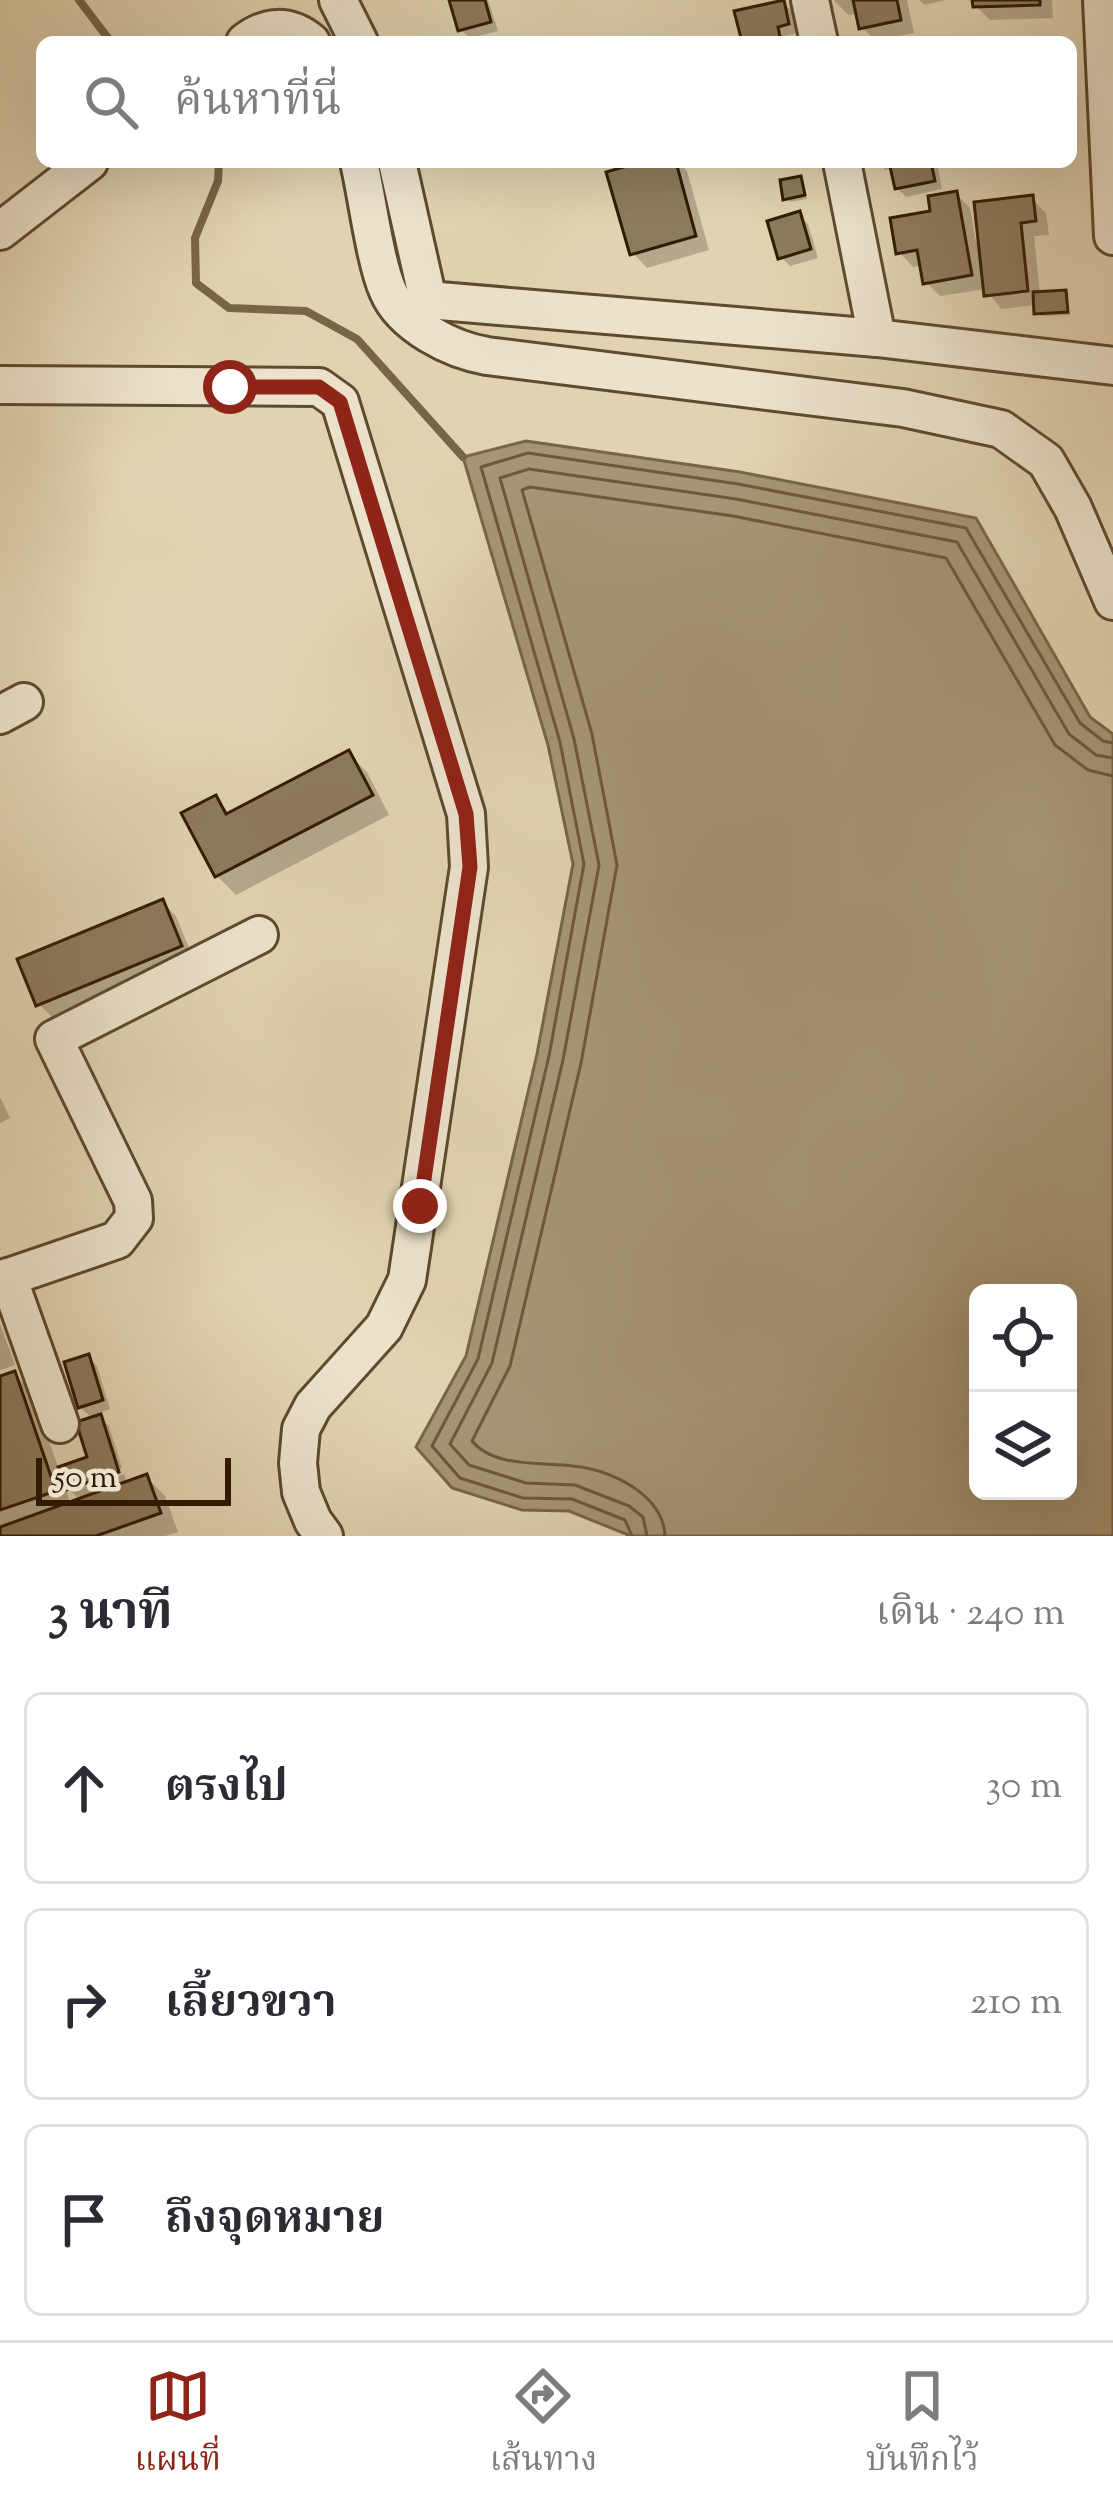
<!DOCTYPE html>
<html lang="th">
<meta charset="utf-8">
<style>
:root{--surface:#fff;--page:#f7f7f7;--text:#2b2b33;--muted:#7c7c81;--line:#e1e1e2;--accent:#8f2418}
body{margin:0;font-family:"Sorts Mill Goudy","Noto Serif Thai",serif;background:var(--page);color:var(--text)}
.controls{position:absolute;right:36px;bottom:36px;display:grid;overflow:hidden;border-radius:18px;box-shadow:0 12px 48px #0002}
.controls button{width:108px;height:108px;display:grid;place-items:center;padding:0;border:0;border-bottom:3px solid var(--line);background:var(--surface);color:var(--text);font:60px sans-serif}
.scale{position:absolute;left:36px;bottom:30px;width:195px;box-sizing:border-box;padding-left:12px;border:6px solid #321c01;border-top:0;font-size:33px;line-height:42px;white-space:nowrap;color:#321c01;-webkit-text-stroke:9px #ece2cc;paint-order:stroke}
.stop{position:absolute;width:36px;height:36px;margin:-27px;border:9px solid #8f2418;border-radius:50%;background:#fff}
.stop.end{background:#8f2418;border-color:#fff;box-shadow:0 3px 12px #0008}
.list{margin:0;padding:0;list-style:none}
h2{display:flex;justify-content:space-between;align-items:center;height:156px;margin:0;padding:0 48px;font-size:51px}
h2 small{font-size:39px;font-weight:400;color:var(--muted)}
.list li{display:grid;grid-template-columns:78px 1fr auto;gap:36px;align-items:center;box-sizing:border-box;height:192px;margin:0 24px 24px;padding:0 24px;border:3px solid var(--line);border-radius:18px}
.list b{display:block;font-size:45px;white-space:nowrap}
.list em{font-size:39px;font-style:normal;color:var(--muted)}
.icon{flex:none;width:66px;height:66px;fill:none;stroke:currentColor;stroke-width:2;stroke-linecap:round;stroke-linejoin:round}
.map{position:relative;flex:none;width:1113px;height:1536px;overflow:hidden}
.search{position:absolute;background:var(--surface);box-shadow:0 12px 48px #0002;left:36px;right:36px;top:36px;height:132px;display:flex;align-items:center;gap:30px;box-sizing:border-box;padding:0 42px;border-radius:18px;color:var(--muted);font-size:45px}
.sheet{height:804px;background:var(--surface)}
nav{display:flex;justify-content:space-around;align-items:center;box-sizing:border-box;height:168px;border-top:3px solid var(--line);background:var(--surface);font-size:33px;color:var(--muted)}
nav a{display:grid;justify-items:center;gap:6px}
nav .on{color:var(--accent)}
.map>svg:first-child{display:block}
.water{fill:#a69575;stroke:#786547;stroke-width:3;fill-rule:evenodd}
.shadow{fill:#0003}
.lines{fill:none;stroke-linecap:round;stroke-linejoin:round}
.shore{stroke:#6c583b;stroke-width:3}
.stream{stroke:#786547;stroke-width:8}
.building{fill:#8d7b5d;stroke:#321c01;stroke-width:3}
.minor-casing{stroke:#5e4a2d;stroke-width:42}
.minor{stroke:#ece2cc;stroke-width:36}
.route{stroke:#8f2418;stroke-width:15}
</style>
<div class="map">
<svg width="1113" height="1536" viewBox="0 0 1113 1536">
<rect width="100%" height="100%" fill="#e1d3b1"/>
<filter id="stains"><feTurbulence type="fractalNoise" baseFrequency=".00167" numOctaves="4"/><feColorMatrix values="0 0 0 0 .2 0 0 0 0 .09 0 0 0 0 .02 0 0 0 .5 -.17"/></filter>
<radialGradient id="worn" r=".72"><stop offset=".6" stop-color="#630" stop-opacity="0"/><stop offset="1" stop-color="#630" stop-opacity=".3"/></radialGradient>
<path class="water" d="M526 441 740 472 976 518 1090 717 1113 734V1536H631L569 1511 522 1510 452 1488 416 1447 466 1356 537 1054 573 864 548 745 463 457ZM978 1293H1068V1491H978Z"/>
<g class="shadow">
<path d="M455 0H488L498 31 470 38 460 29Z"/>
<path d="M834 0H907L914 33 876 41 862 27 859 13 848 15Z"/>
<path d="M919 0H946L925 5Z"/>
<path d="M975 0H1052L1053 18 990 20 976 6Z"/>
<path d="M783 2 792 11 797 33 785 36 787 42H745Z"/>
<path d="M652 162H678L687 171 709 250 647 268 633 253Z"/>
<path d="M877 162H937L942 189 906 197 897 188 893 168 885 170Z"/>
<path d="M800 179 807 199 790 202 786 198Z"/>
<path d="M956 194 970 208 976 242 1032 199 1046 213 1049 235 1034 236 1040 294 1065 293 1070 315 1041 316 1037 305 1001 309 986 289 940 296 926 282 922 265 913 267 899 252Z"/>
<path d="M799 215 808 224 818 258 790 266 781 257Z"/>
<path d="M348 753 367 772 389 815 236 895 217 876 215 798 231 815Z"/>
<path d="M162 902 176 916 194 960 53 1018 39 1004Z"/>
<path d="M0 1097 10 1118 0 1123Z"/>
<path d="M0 1324 15 1365 0 1370Z"/>
<path d="M88 1357 97 1366 110 1409 96 1414 109 1426 122 1468 69 1486V1489L64 1484 71 1505 81 1501 71 1491 124 1474 127 1484 146 1477 165 1496 178 1532 165 1536H0V1379L14 1374 33 1393 59 1470 91 1459 93 1419 80 1407Z"/>
</g>
<g class="lines">
<g class="shore">
<path d="M632 1536 625 1520 572 1499 523 1498 460 1478 432 1446 478 1359 549 1056 584 864 560 742 481 467 528 453 738 484 966 528 1080 723 1103 741 1113 743"/>
<path d="M647 1536 643 1517 629 1506 575 1485 526 1483 469 1465 450 1444 492 1363 563 1060 599 865 574 739 500 478 529 469 736 499 957 542 1069 734 1096 755 1113 758"/>
<path d="M665 1536C663 1494 611 1470 573 1466 542 1462 494 1468 472 1441L510 1366 581 1063 617 865 592 734 522 490 530 487 733 516 946 558 1055 745 1088 770 1113 776"/>
</g>
<g class="stream">
<path d="M79 0 111 42"/>
<path d="M219 162 218 181 195 238 196 283 229 308 306 311 357 339 463 457"/>
</g>
</g>
<g class="building">
<path d="M449 0H485L491 22 458 31Z"/>
<path d="M784 0 789 24 778 27 781 42H742L734 11Z"/>
<path d="M853 0H897L901 20 859 29Z"/>
<path d="M972 0H1040V5L973 7Z"/>
<path d="M641 162H676L696 236 630 255 606 172Z"/>
<path d="M889 162H931L935 181 895 189Z"/>
<path d="M801 176 805 195 783 200 780 180Z"/>
<path d="M957 191 972 275 923 284 917 250 896 254 890 218 930 211 928 196Z"/>
<path d="M1033 195 1036 221 1021 223 1028 291 984 296 974 202Z"/>
<path d="M800 211 811 249 778 259 767 221Z"/>
<path d="M1066 290 1068 312 1034 314 1033 292Z"/>
<path d="M349 750 373 795 215 877 181 813 216 795 226 814Z"/>
<path d="M163 899 182 946 36 1006 17 959Z"/>
<path d="M89 1354 103 1400 78 1408 64 1362Z"/>
<path d="M15 1371 56 1491 0 1510V1376Z"/>
<path d="M101 1414 119 1472 66 1490 58 1467 87 1457 76 1422Z"/>
<path d="M147 1474 161 1513 96 1536H0V1527Z"/>
</g>
<g class="lines">
<defs>
<g id="minor">
<path d="M338 0 359 42"/>
<path d="M810 0 819 42"/>
<path d="M1102 0 1113 236"/>
<path d="M245 42C267 25 289 24 311 42"/>
<path d="M359 162C367 196 375 262 388 291 403 326 452 350 487 356L903 408 1001 429 1046 461 1073 508 1113 601"/>
<path d="M397 162 428 300 877 338 1113 366"/>
<path d="M842 162 877 338"/>
<path d="M0 231 89 162"/>
<path d="M0 385 319 387 340 402 466 814 469 867 407 1280 384 1327 313 1406 301 1429 298 1463 301 1492 313 1521 324 1536"/>
<path d="M0 715 24 702"/>
<path d="M8 1277 60 1424"/>
<path d="M0 1280 117 1240 134 1218 133 1201 54 1039 259 935"/>
</g>
</defs>
<use href="#minor" class="minor-casing"/>
<use href="#minor" class="minor"/>
</g>
<g class="lines">
<path class="route" d="M230 387H319L340 402 466 814 470 867 420 1206"/>
</g>
<rect width="100%" height="100%" filter="url(#stains)"/>
<rect width="100%" height="100%" fill="url(#worn)"/>
</svg>
<div class="controls">
<button><svg class="icon" aria-label="locate" viewBox="0 0 24 24"><circle cx="12" cy="12" r="6"/><path d="M12 2v4M12 18v4M2 12h4M18 12h4"/></svg></button>
<button><svg class="icon" aria-label="layers" viewBox="0 0 24 24"><path d="M12 4l9 5-9 5-9-5zM3 14l9 5 9-5"/></svg></button>
</div>
<div class="scale">50 m</div>
<div class="stop" style="left:230px;top:387px"></div>
<div class="stop end" style="left:420px;top:1206px"></div>
<div class="search"><svg class="icon" aria-label="search" viewBox="0 0 24 24"><circle cx="10" cy="10" r="6"/><path d="M15 15l6 6"/></svg>ค้นหาที่นี่</div>
</div>
<section class="sheet">
<h2>3 นาที<small>เดิน · 240 m</small></h2>
<ul class="list">
<li><svg class="icon" aria-label="ahead" viewBox="0 0 24 24"><path d="M12 20V5M6 11l6-6 6 6"/></svg><div><b>ตรงไป</b></div><em>30 m</em></li>
<li><svg class="icon" aria-label="right" viewBox="0 0 24 24"><path d="M7 20v-9h11M14 6l5 5-5 5"/></svg><div><b>เลี้ยวขวา</b></div><em>210 m</em></li>
<li><svg class="icon" aria-label="arrive" viewBox="0 0 24 24"><path d="M6 21V4h12l-3 4 3 4H6"/></svg><div><b>ถึงจุดหมาย</b></div></li>
</ul>
</section>
<nav>
<a class="on"><svg class="icon" aria-label="map" viewBox="0 0 24 24"><path d="M3 6l6-2 6 2 6-2v14l-6 2-6-2-6 2zM9 4v14M15 6v14"/></svg>แผนที่</a>
<a><svg class="icon" aria-label="directions" viewBox="0 0 24 24"><path d="M12 3l9 9-9 9-9-9zM9 14v-3h6M13 9l2 2-2 2"/></svg>เส้นทาง</a>
<a><svg class="icon" aria-label="saved" viewBox="0 0 24 24"><path d="M7 4h10v16l-5-4-5 4z"/></svg>บันทึกไว้</a>
</nav>
